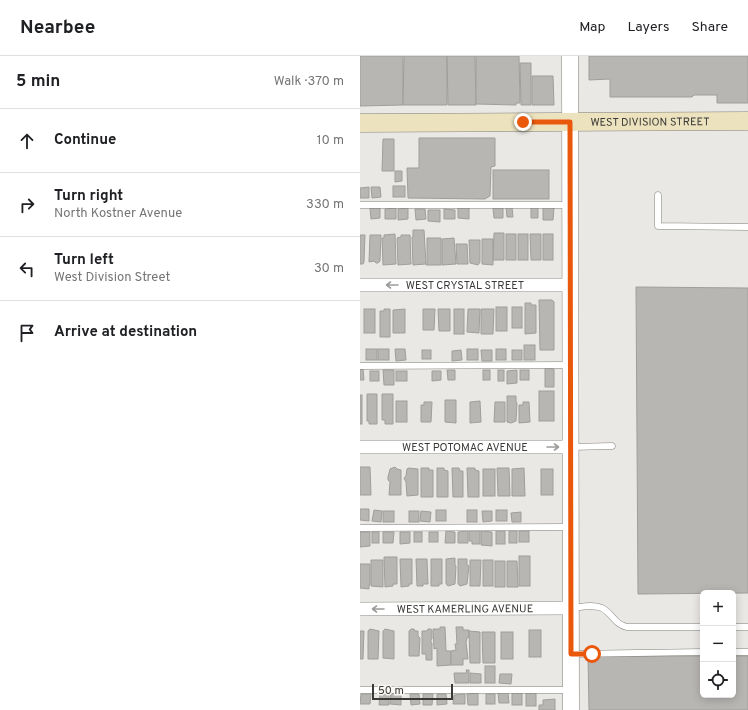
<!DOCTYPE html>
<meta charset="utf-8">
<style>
:root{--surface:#fff;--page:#f2f2f2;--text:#202124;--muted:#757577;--line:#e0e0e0}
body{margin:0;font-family:Overpass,sans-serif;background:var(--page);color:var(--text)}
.controls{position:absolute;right:12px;bottom:12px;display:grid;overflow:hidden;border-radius:6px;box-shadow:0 2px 10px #0003}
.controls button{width:36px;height:36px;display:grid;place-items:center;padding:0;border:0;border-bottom:1px solid var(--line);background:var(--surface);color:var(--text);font:20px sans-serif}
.scale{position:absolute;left:12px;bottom:10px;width:81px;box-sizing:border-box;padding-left:4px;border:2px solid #393937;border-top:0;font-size:11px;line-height:14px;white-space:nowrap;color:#393937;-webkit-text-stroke:3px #f7f6f2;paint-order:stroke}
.stop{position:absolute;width:12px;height:12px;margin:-9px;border:3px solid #ea580c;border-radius:50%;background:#fff}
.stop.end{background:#ea580c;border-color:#fff;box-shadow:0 1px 4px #0008}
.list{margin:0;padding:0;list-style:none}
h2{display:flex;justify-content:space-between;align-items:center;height:52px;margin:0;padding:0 16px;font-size:17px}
h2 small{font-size:13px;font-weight:400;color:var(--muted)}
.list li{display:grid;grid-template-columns:26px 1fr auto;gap:12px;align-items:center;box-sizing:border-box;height:64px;padding:0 16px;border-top:1px solid var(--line)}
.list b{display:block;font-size:15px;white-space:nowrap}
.list p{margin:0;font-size:13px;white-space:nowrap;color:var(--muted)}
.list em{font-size:13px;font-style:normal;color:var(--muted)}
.icon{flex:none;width:22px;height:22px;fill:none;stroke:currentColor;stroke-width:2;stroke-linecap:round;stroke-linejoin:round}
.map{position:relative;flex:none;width:388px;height:654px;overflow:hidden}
header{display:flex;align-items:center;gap:24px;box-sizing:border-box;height:56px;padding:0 20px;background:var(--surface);border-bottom:1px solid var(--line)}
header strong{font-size:19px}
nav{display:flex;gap:22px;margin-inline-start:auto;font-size:14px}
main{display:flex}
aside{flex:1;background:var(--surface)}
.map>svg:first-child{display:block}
.building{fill:#b8b6b3;stroke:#9f9e9a}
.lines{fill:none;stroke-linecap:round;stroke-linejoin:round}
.service-casing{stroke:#82817d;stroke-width:7}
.minor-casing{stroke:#82817d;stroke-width:14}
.tertiary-casing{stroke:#82817d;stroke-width:17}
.secondary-casing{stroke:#82817d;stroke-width:19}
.service{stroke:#fff;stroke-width:6}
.minor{stroke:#fff;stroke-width:13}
.tertiary{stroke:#fff;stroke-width:16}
.secondary{stroke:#ece2be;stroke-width:18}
.oneway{stroke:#9c9c9b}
.route{stroke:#ea580c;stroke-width:5}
.labels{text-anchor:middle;stroke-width:4;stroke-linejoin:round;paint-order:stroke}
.street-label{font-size:11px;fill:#393937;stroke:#f7f6f2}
</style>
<header>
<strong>Nearbee</strong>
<nav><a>Map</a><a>Layers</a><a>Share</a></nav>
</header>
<main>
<aside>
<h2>5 min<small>Walk · 370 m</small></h2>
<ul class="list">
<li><svg class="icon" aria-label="ahead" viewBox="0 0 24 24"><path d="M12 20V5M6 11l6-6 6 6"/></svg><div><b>Continue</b></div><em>10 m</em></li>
<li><svg class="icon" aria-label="right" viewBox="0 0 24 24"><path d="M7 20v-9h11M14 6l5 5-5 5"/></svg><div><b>Turn right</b><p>North Kostner Avenue</p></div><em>330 m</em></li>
<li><svg class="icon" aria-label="left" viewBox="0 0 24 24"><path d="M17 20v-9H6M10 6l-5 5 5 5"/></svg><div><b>Turn left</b><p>West Division Street</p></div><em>30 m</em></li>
<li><svg class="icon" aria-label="arrive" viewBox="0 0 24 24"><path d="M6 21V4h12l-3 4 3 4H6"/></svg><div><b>Arrive at destination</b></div></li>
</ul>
</aside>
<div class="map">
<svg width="388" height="654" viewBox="0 0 388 654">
<rect width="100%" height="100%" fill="#eae8e4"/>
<g class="building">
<path d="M0 0H43V49L0 50Z"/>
<path d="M44 0H87V49H43Z"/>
<path d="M87 0H115L116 49H88Z"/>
<path d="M116 0H159L160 47H156V49L116 48Z"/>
<path d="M229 0H388V47H357V39H334L332 41H250V23L229 24Z"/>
<path d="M160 7H171V49H161Z"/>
<path d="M172 20H193L194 49H172Z"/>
<path d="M59 82H135V110L131 111 130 140 125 143 48 142 47 112H59Z"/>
<path d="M23 83H34V115H22Z"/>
<rect x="133" y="114" width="56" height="29"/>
<path d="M35 115H42V125L35 126Z"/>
<rect x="33" y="130" width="12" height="11"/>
<path d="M9 131V142H0V132Z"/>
<path d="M11 131H20L21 141 12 142Z"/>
<path d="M146 151H152L153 161H147Z"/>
<path d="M178 151V162H171V152Z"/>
<path d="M183 151 194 152 193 164H183Z"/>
<path d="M10 152H20V162L11 163Z"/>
<path d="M36 152V163H25V153Z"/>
<path d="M48 152V163L38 164V153Z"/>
<path d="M98 152H109V163L98 162Z"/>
<path d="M133 152H143V162H134Z"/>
<path d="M55 153H65L66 163 56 164Z"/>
<path d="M84 153 95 154V163H84Z"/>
<path d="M68 154H80V166L68 165Z"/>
<path d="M53 174H64L66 208 53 209 52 181H53Z"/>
<path d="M134 177H144V204H133Z"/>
<path d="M35 178 36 208 23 209 22 182H24V179Z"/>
<rect x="146" y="178" width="10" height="26"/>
<rect x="158" y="178" width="10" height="26"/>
<path d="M170 178H181V204H171Z"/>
<rect x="183" y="178" width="10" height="26"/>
<path d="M0 179H5L4 206 3 208H0Z"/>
<path d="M10 179H21L20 205 18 207H16L14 205 9 206Z"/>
<path d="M41 179H50L51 208 38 209 37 182 41 181Z"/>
<path d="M67 182H81V209H66L67 208Z"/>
<path d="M94 182 96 208 82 209V183Z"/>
<path d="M122 183H133V209L122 208Z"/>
<path d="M109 184H120V206L118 209 110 207Z"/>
<path d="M96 188H107L108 208H97Z"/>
<path d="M276 231 388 232V537L278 538Z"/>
<path d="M179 244H192L194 246V294H180Z"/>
<path d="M165 247H171V249H176V277L165 278Z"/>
<rect x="136" y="251" width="11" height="24"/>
<rect x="152" y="251" width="10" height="21"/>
<rect x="4" y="253" width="11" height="24"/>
<path d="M24 253H30V281H20V255H24Z"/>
<path d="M45 253V277H33V254Z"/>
<path d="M63 253H75L74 274H63Z"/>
<path d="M78 253H90V275H79Z"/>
<rect x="94" y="253" width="10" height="25"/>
<path d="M108 253H120L119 277 107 276Z"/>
<path d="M121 253H134L133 278H121Z"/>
<rect x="164" y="289" width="11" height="15"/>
<rect x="6" y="293" width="11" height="11"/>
<rect x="18" y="293" width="11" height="11"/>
<path d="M35 293H45L46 304 36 305Z"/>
<rect x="107" y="293" width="11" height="11"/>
<rect x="136" y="293" width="10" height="11"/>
<rect x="62" y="294" width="9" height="9"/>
<path d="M101 294 102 304 92 305V295Z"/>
<path d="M121 294H132V305H122Z"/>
<rect x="152" y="294" width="10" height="10"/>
<path d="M185 312 194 313V331H185Z"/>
<path d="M0 313H3L4 324H0Z"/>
<path d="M23 314H34V329H24Z"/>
<path d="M87 314H95V324H88Z"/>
<rect x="123" y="314" width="7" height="10"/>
<rect x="138" y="314" width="6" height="11"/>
<path d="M157 314V327L147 328V315Z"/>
<rect x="160" y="314" width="9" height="10"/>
<rect x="10" y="315" width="9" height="10"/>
<rect x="36" y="315" width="11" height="10"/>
<path d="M72 315H81V324L72 325Z"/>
<rect x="179" y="335" width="15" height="30"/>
<path d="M7 338H17V368H9V365H7Z"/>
<path d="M22 338H33V368H25V364H22Z"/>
<rect x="0" y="339" width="2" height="29"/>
<path d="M147 340H156V346L157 347 156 365 151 367 147 366Z"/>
<path d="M85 344H96V367L85 366Z"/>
<rect x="36" y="345" width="11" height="21"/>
<path d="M120 345 121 366 110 367V346Z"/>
<path d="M64 346H72L71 366H61V349H64Z"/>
<path d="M135 346H145V366H134Z"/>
<path d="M163 346H169L170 366 159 367V349H163Z"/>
<path d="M0 411H10L11 439H0Z"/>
<path d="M35 411 37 413 41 414V439H29L30 426 28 424V421L30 413Z"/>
<path d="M48 412 58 413V439L47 440 46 426 44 422 46 420 47 413Z"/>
<path d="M61 412H69V414H73V441H61Z"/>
<path d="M77 412H84V414L88 415V441H77Z"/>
<path d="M92 412H99L100 415H103V441H93Z"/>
<path d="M107 412H115V414L119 415V441H108Z"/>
<path d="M137 412H149L150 440H138Z"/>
<path d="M164 412 165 440H152V413Z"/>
<rect x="123" y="413" width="12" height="27"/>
<rect x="181" y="413" width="12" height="26"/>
<path d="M0 453H9V465L0 464Z"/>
<path d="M14 454 22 455 21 466 12 465Z"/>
<rect x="76" y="454" width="10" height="11"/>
<rect x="107" y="454" width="10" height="12"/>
<rect x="136" y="454" width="11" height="11"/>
<rect x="23" y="455" width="11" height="11"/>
<rect x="49" y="455" width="10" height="11"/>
<path d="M61 455 71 456 70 466 60 465Z"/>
<path d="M122 455H132V465L123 466Z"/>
<path d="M161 456V466H152L151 457Z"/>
<path d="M86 475 95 476V487H85Z"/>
<path d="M108 475V487H98V476Z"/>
<path d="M109 475H120V488H112V485H109Z"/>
<path d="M121 475 132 476V490L121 489Z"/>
<rect x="136" y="475" width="9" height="13"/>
<rect x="149" y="475" width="8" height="12"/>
<rect x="159" y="475" width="10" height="11"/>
<path d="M0 476H10V490L0 491Z"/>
<rect x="12" y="476" width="7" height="11"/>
<path d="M23 476H34L33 487H23Z"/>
<path d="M40 476H50V487L40 488Z"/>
<rect x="54" y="476" width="8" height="10"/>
<rect x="69" y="476" width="9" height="10"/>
<rect x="159" y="500" width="11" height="30"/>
<path d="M24 501H37V528H33V530L25 531Z"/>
<path d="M95 502V509L96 510 95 528 88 530 86 528V503Z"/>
<path d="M40 503H52V528H49V530L41 531Z"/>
<path d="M56 503H67L68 528H63V530H57Z"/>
<path d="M71 503H82V528H79V530H71Z"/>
<path d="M98 503H107V509L109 510 107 528 100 530 98 528Z"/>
<path d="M11 504H23V531L11 530Z"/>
<path d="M110 504H121L120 530H110Z"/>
<rect x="123" y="504" width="10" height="26"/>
<rect x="135" y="505" width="10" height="26"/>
<path d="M147 505H157L158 531H147Z"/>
<path d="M0 508H10V529H9V533L0 532Z"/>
<path d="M80 571H85L86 595H91V609L77 610V592L74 593 73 573H80Z"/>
<path d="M96 571H103V574H109V581L107 582 106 586 108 603H103V609H91V595L96 594 95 588H97Z"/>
<path d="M10 573 19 575 18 603H8V575Z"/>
<path d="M25 573 34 575V603L23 602V575Z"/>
<path d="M51 573H54L55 575H58V580L60 582 59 600H49V575Z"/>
<path d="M68 573H71L72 575V583H71V587H72V604H66V598H62V575H67Z"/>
<rect x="169" y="574" width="12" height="27"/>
<path d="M0 575H4L3 603H0Z"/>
<path d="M109 575 120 576V607H110Z"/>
<path d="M122 576H135V607H123Z"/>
<rect x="141" y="576" width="12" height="27"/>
<path d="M228 600H343V639H373V600H388V654H229Z"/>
<rect x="125" y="610" width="10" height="17"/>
<path d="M106 614H109V627H95L94 617H107Z"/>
<path d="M110 617 121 618V627H110Z"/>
<path d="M140 618H152L151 628 139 627Z"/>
<path d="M148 636 149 647H139L138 637Z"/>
<path d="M31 637 41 638V649L30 648Z"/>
<path d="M118 637V649H108L107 638Z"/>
<rect x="152" y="637" width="10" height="12"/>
<rect x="166" y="637" width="10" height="13"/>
<path d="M1 638H11L10 648H0Z"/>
<path d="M20 638H29V649H19Z"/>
<path d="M50 638H59L60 648 51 649Z"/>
<path d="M63 638H73L72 649H63Z"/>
<path d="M77 638H86L87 648 77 649Z"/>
<path d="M105 638V648H93L94 639Z"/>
<rect x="126" y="638" width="9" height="10"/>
<path d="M195 643V654H179V649H183V644Z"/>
</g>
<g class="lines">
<defs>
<g id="service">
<path d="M298 139V170L388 171"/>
<path d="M0 149H210"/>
<path d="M0 310 210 309"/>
<path d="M211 391 252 390"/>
<path d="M0 472 209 471"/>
<path d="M211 552C221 551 233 548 242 552 253 558 254 568 267 571H343"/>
<path d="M373 571H388"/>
<path d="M373 596H388"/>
<path d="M211 598 343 596"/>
<path d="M0 634H210"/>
</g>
<g id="minor">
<path id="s1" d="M0 229H211"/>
<path id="s2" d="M0 391H211"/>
<path id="s3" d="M0 553 211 552"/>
</g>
<path id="tertiary" d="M210 0 211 654"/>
<g id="secondary">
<path id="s4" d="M0 67 388 65"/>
</g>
</defs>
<use href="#service" class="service-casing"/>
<use href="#minor" class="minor-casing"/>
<use href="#tertiary" class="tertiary-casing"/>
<use href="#secondary" class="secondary-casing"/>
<use href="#service" class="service"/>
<use href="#minor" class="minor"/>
<use href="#tertiary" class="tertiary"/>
<use href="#secondary" class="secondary"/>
</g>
<defs><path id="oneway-shaft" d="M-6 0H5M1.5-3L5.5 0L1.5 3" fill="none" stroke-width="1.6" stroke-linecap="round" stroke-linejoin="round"/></defs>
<g class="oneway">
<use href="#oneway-shaft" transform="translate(32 229) rotate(180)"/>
<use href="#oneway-shaft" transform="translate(193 391)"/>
<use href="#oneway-shaft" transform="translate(18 553) rotate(180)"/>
</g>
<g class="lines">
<path class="route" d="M163 66H210L211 598H232"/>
</g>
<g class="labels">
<g class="street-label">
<text dy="4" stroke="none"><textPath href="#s4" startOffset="290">WEST DIVISION STREET</textPath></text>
<text dy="4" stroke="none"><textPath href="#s1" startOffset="105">WEST CRYSTAL STREET</textPath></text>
<text dy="4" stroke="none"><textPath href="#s2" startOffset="105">WEST POTOMAC AVENUE</textPath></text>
<text dy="4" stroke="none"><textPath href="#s3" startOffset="105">WEST KAMERLING AVENUE</textPath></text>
</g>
</g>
</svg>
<div class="controls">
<button>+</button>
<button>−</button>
<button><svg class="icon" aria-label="locate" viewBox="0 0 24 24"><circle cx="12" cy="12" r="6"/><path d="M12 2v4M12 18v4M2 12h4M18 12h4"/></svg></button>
</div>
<div class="scale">50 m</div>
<div class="stop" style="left:232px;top:598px"></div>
<div class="stop end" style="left:163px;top:66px"></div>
</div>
</main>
